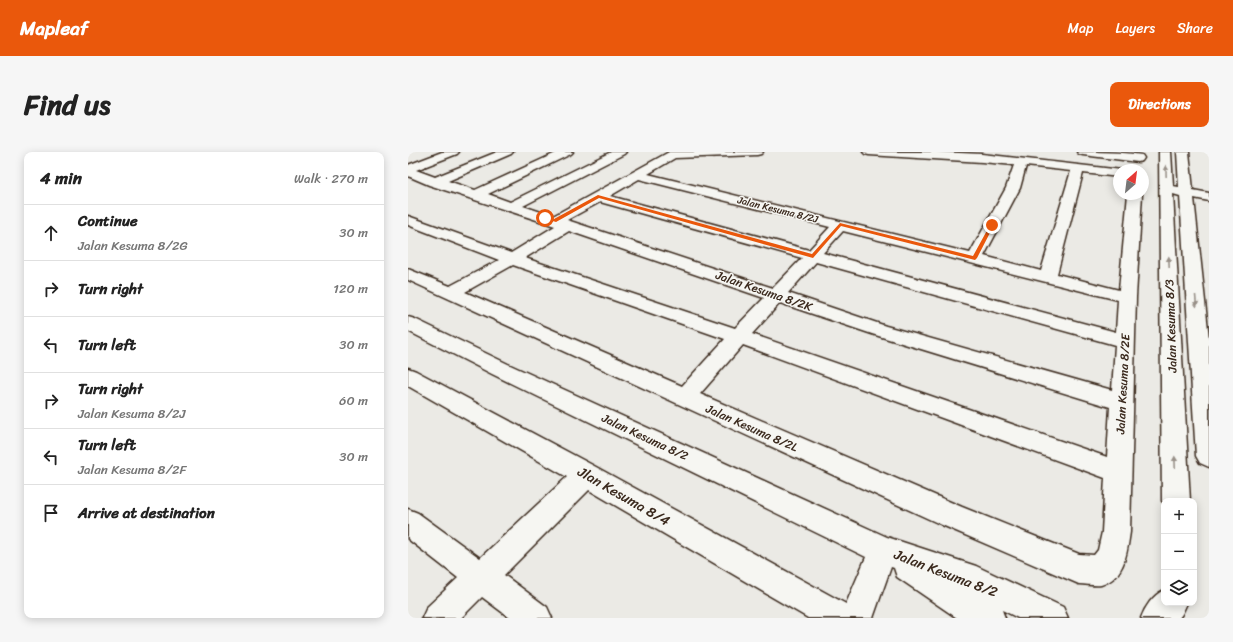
<!DOCTYPE html>
<meta charset="utf-8">
<style>
:root{--surface:#fff;--page:#f6f6f6;--text:#222;--muted:#767676;--line:#e0e0e0;--accent:#ea580c}
body{margin:0;font-family:Sriracha,sans-serif;background:var(--page);color:var(--text)}
.controls{position:absolute;right:12px;bottom:12px;display:grid;overflow:hidden;border-radius:8px;box-shadow:0 2px 10px #0003}
.controls button{width:36px;height:36px;display:grid;place-items:center;padding:0;border:0;border-bottom:1px solid var(--line);background:var(--surface);color:var(--text);font:20px sans-serif}
.compass{position:absolute;left:705px;top:12px;width:36px;height:36px;border-radius:50%;background:var(--surface);box-shadow:0 2px 10px #0003;rotate:28deg}
.stop{position:absolute;width:12px;height:12px;margin:-9px;border:3px solid #ea580c;border-radius:50%;background:#fff}
.stop.end{background:#ea580c;border-color:#fff;box-shadow:0 1px 4px #0008}
.list{margin:0;padding:0;list-style:none}
h2{display:flex;justify-content:space-between;align-items:center;height:52px;margin:0;padding:0 16px;font-size:17px}
h2 small{font-size:13px;font-weight:400;color:var(--muted)}
.list li{display:grid;grid-template-columns:26px 1fr auto;gap:12px;align-items:center;box-sizing:border-box;height:56px;padding:0 16px;border-top:1px solid var(--line)}
.list b{display:block;font-size:15px;white-space:nowrap}
.list p{margin:0;font-size:13px;white-space:nowrap;color:var(--muted)}
.list em{font-size:13px;font-style:normal;color:var(--muted)}
.icon{flex:none;width:22px;height:22px;fill:none;stroke:currentColor;stroke-width:2;stroke-linecap:round;stroke-linejoin:round}
.map{position:relative;flex:none;width:801px;height:466px;overflow:hidden;border-radius:8px}
header{display:flex;align-items:center;gap:24px;box-sizing:border-box;height:56px;padding:0 20px;background:var(--accent);color:#fff}
header strong{font-size:19px}
nav{display:flex;gap:22px;margin-inline-start:auto;font-size:14px}
.intro{display:flex;align-items:center;justify-content:space-between;box-sizing:border-box;height:96px;padding:0 24px}
h1{margin:0;font-size:28px}
.button{padding:10px 18px;border-radius:8px;background:var(--accent);color:#fff;font-size:14px;font-weight:700}
main{display:flex;gap:24px;padding:0 24px}
aside{flex:1;background:var(--surface);border-radius:8px;box-shadow:0 2px 10px #0003}
.map>svg:first-child{display:block}
.lines{fill:none;stroke-linecap:round;stroke-linejoin:round}
.minor-casing{stroke:#3b2a1e;stroke-width:3}
.minor{fill:#f6f6f2;fill-rule:evenodd}
.oneway{fill:#989088}
.route{fill:#ea580c}
.labels{text-anchor:middle;stroke-width:3;stroke-linejoin:round;paint-order:stroke}
.far-street-label{font-size:10px;fill:#3b2a1e;stroke:#f6f6f2}
.street-label{font-size:12px;fill:#3b2a1e;stroke:#f6f6f2}
.near-street-label{font-size:14px;fill:#3b2a1e;stroke:#f6f6f2}
</style>
<header>
<strong>Mapleaf</strong>
<nav><a>Map</a><a>Layers</a><a>Share</a></nav>
</header>
<div class="intro"><h1>Find us</h1><a class="button">Directions</a></div>
<main>
<aside>
<h2>4 min<small>Walk · 270 m</small></h2>
<ul class="list">
<li><svg class="icon" aria-label="ahead" viewBox="0 0 24 24"><path d="M12 20V5M6 11l6-6 6 6"/></svg><div><b>Continue</b><p>Jalan Kesuma 8/2G</p></div><em>30 m</em></li>
<li><svg class="icon" aria-label="right" viewBox="0 0 24 24"><path d="M7 20v-9h11M14 6l5 5-5 5"/></svg><div><b>Turn right</b></div><em>120 m</em></li>
<li><svg class="icon" aria-label="left" viewBox="0 0 24 24"><path d="M17 20v-9H6M10 6l-5 5 5 5"/></svg><div><b>Turn left</b></div><em>30 m</em></li>
<li><svg class="icon" aria-label="right" viewBox="0 0 24 24"><path d="M7 20v-9h11M14 6l5 5-5 5"/></svg><div><b>Turn right</b><p>Jalan Kesuma 8/2J</p></div><em>60 m</em></li>
<li><svg class="icon" aria-label="left" viewBox="0 0 24 24"><path d="M17 20v-9H6M10 6l-5 5 5 5"/></svg><div><b>Turn left</b><p>Jalan Kesuma 8/2F</p></div><em>30 m</em></li>
<li><svg class="icon" aria-label="arrive" viewBox="0 0 24 24"><path d="M6 21V4h12l-3 4 3 4H6"/></svg><div><b>Arrive at destination</b></div></li>
</ul>
</aside>
<div class="map">
<svg width="801" height="466" viewBox="0 0 801 466">
<rect width="100%" height="100%" fill="#ebeae5"/>
<filter id="ink" filterUnits="userSpaceOnUse"><feTurbulence type="fractalNoise" baseFrequency=".025" numOctaves="2"/><feDisplacementMap in="SourceGraphic" scale="8" xChannelSelector="R" yChannelSelector="G"/><feConvolveMatrix kernelMatrix="1 2 1 2 8 2 1 2 1" color-interpolation-filters="sRGB"/></filter>
<g filter="url(#ink)">
<g class="lines">
<defs>
<g id="minor">
<path d="M34 0H51L49 2 8 18 27 25 89 0H105L103 2 40 29 67 38 150 0H165L163 2 80 42 102 50 203 0H218L216 2 115 54 145 64 261 0H355L353 2 349 3 267 6 240 22 562 101 598 36 606 13 574 10 461 3 457 2 455 0H528L574 2 714 18H711V25L675 21 649 122 711 138 720 42H734L728 145 722 380C719 400 717 426 693 433 687 434 678 432 671 432L534 373 0 128V117L42 134 91 108 0 73V64L103 101 147 74 21 33 0 24V13ZM618 14 663 19 633 119 576 104 612 36ZM231 27 422 75 401 98 202 44ZM192 50 394 106 365 136 159 68ZM161 79 356 146 327 176 117 106ZM435 79 710 148 708 180 415 101ZM408 110 707 193 704 238 478 174 380 141ZM105 113 317 187 274 234 57 140ZM372 151 464 182 702 255 699 305 344 182ZM335 193 697 326 694 380 690 398 686 403 671 402 554 355 292 242Z"/>
<path d="M669 0C691 0 713 0 734 3L736 6 734 9 730 10 675 3 671 2Z"/>
<path d="M751 0H763L765 34 771 35 769 0H781L785 38 801 41V49L786 46 801 187V315L792 311 788 304 772 44 765 42 782 349H756V352L754 349Z"/>
<path d="M0 165 7 167 100 212 479 385 568 414 655 455 660 466H610L594 458 597 466H549L489 425 486 416 483 415 465 466H400L181 338 96 423 139 455 144 466H102L74 445 53 466H14L19 455 50 426 0 387V357L10 361 72 406 159 325 0 234V216L8 219 188 315 438 452 458 405 84 222 0 179Z"/>
<path d="M756 438V451H779L774 462 771 466H733C737 455 745 443 756 438Z"/>
</g>
</defs>
<use href="#minor" class="minor-casing"/>
<use href="#minor" class="minor"/>
</g>
<defs><path id="oneway-solid" d="M-6-.8H1V-3.2L6.5 0L1 3.2V.8H-6Z"/></defs>
<g class="oneway">
<use href="#oneway-solid" transform="translate(758 19) rotate(-92)"/>
<use href="#oneway-solid" transform="translate(761 110) rotate(-92)"/>
<use href="#oneway-solid" transform="translate(788 149) rotate(85)"/>
<use href="#oneway-solid" transform="translate(767 310) rotate(-92)"/>
</g>
</g>
<path class="route" d="M190 43 404 102 432 71 565 104 582 73 584 72 586 73 569 106 567 108 433 74 405 106 191 46 148 70 135 66 137 65 146 67Z"/>
<g class="labels">
<g class="far-street-label">
<text transform="translate(370 57) rotate(14)" y="4">Jalan Kesuma 8/2J</text>
</g>
<g class="street-label">
<text transform="translate(356 139) rotate(19)" y="4">Jalan Kesuma 8/2K</text>
<text transform="translate(763 174) rotate(-92)" y="4">Jalan Kesuma 8/3</text>
<text transform="translate(715 232) rotate(-87)" y="4">Jalan Kesuma 8/2E</text>
<text transform="translate(344 276) rotate(24)" y="4">Jalan Kesuma 8/2L</text>
<text transform="translate(237 285) rotate(25)" y="4">Jalan Kesuma 8/2</text>
</g>
<g class="near-street-label">
<text transform="translate(216 344) rotate(30)" y="5">Jlan Kesuma 8/4</text>
<text transform="translate(538 421) rotate(21)" y="5">Jalan Kesuma 8/2</text>
</g>
</g>
</svg>
<div class="controls">
<button>+</button>
<button>−</button>
<button><svg class="icon" aria-label="layers" viewBox="0 0 24 24"><path d="M12 4l9 5-9 5-9-5zM3 14l9 5 9-5"/></svg></button>
</div>
<svg class="compass" viewBox="-18 -18 36 36"><path d="M0-13l5 13h-10z" fill="#e53935"/><path d="M0 13l5-13h-10z" fill="#767676"/></svg>
<div class="stop" style="left:137px;top:66px"></div>
<div class="stop end" style="left:584px;top:73px"></div>
</div>
</main>
